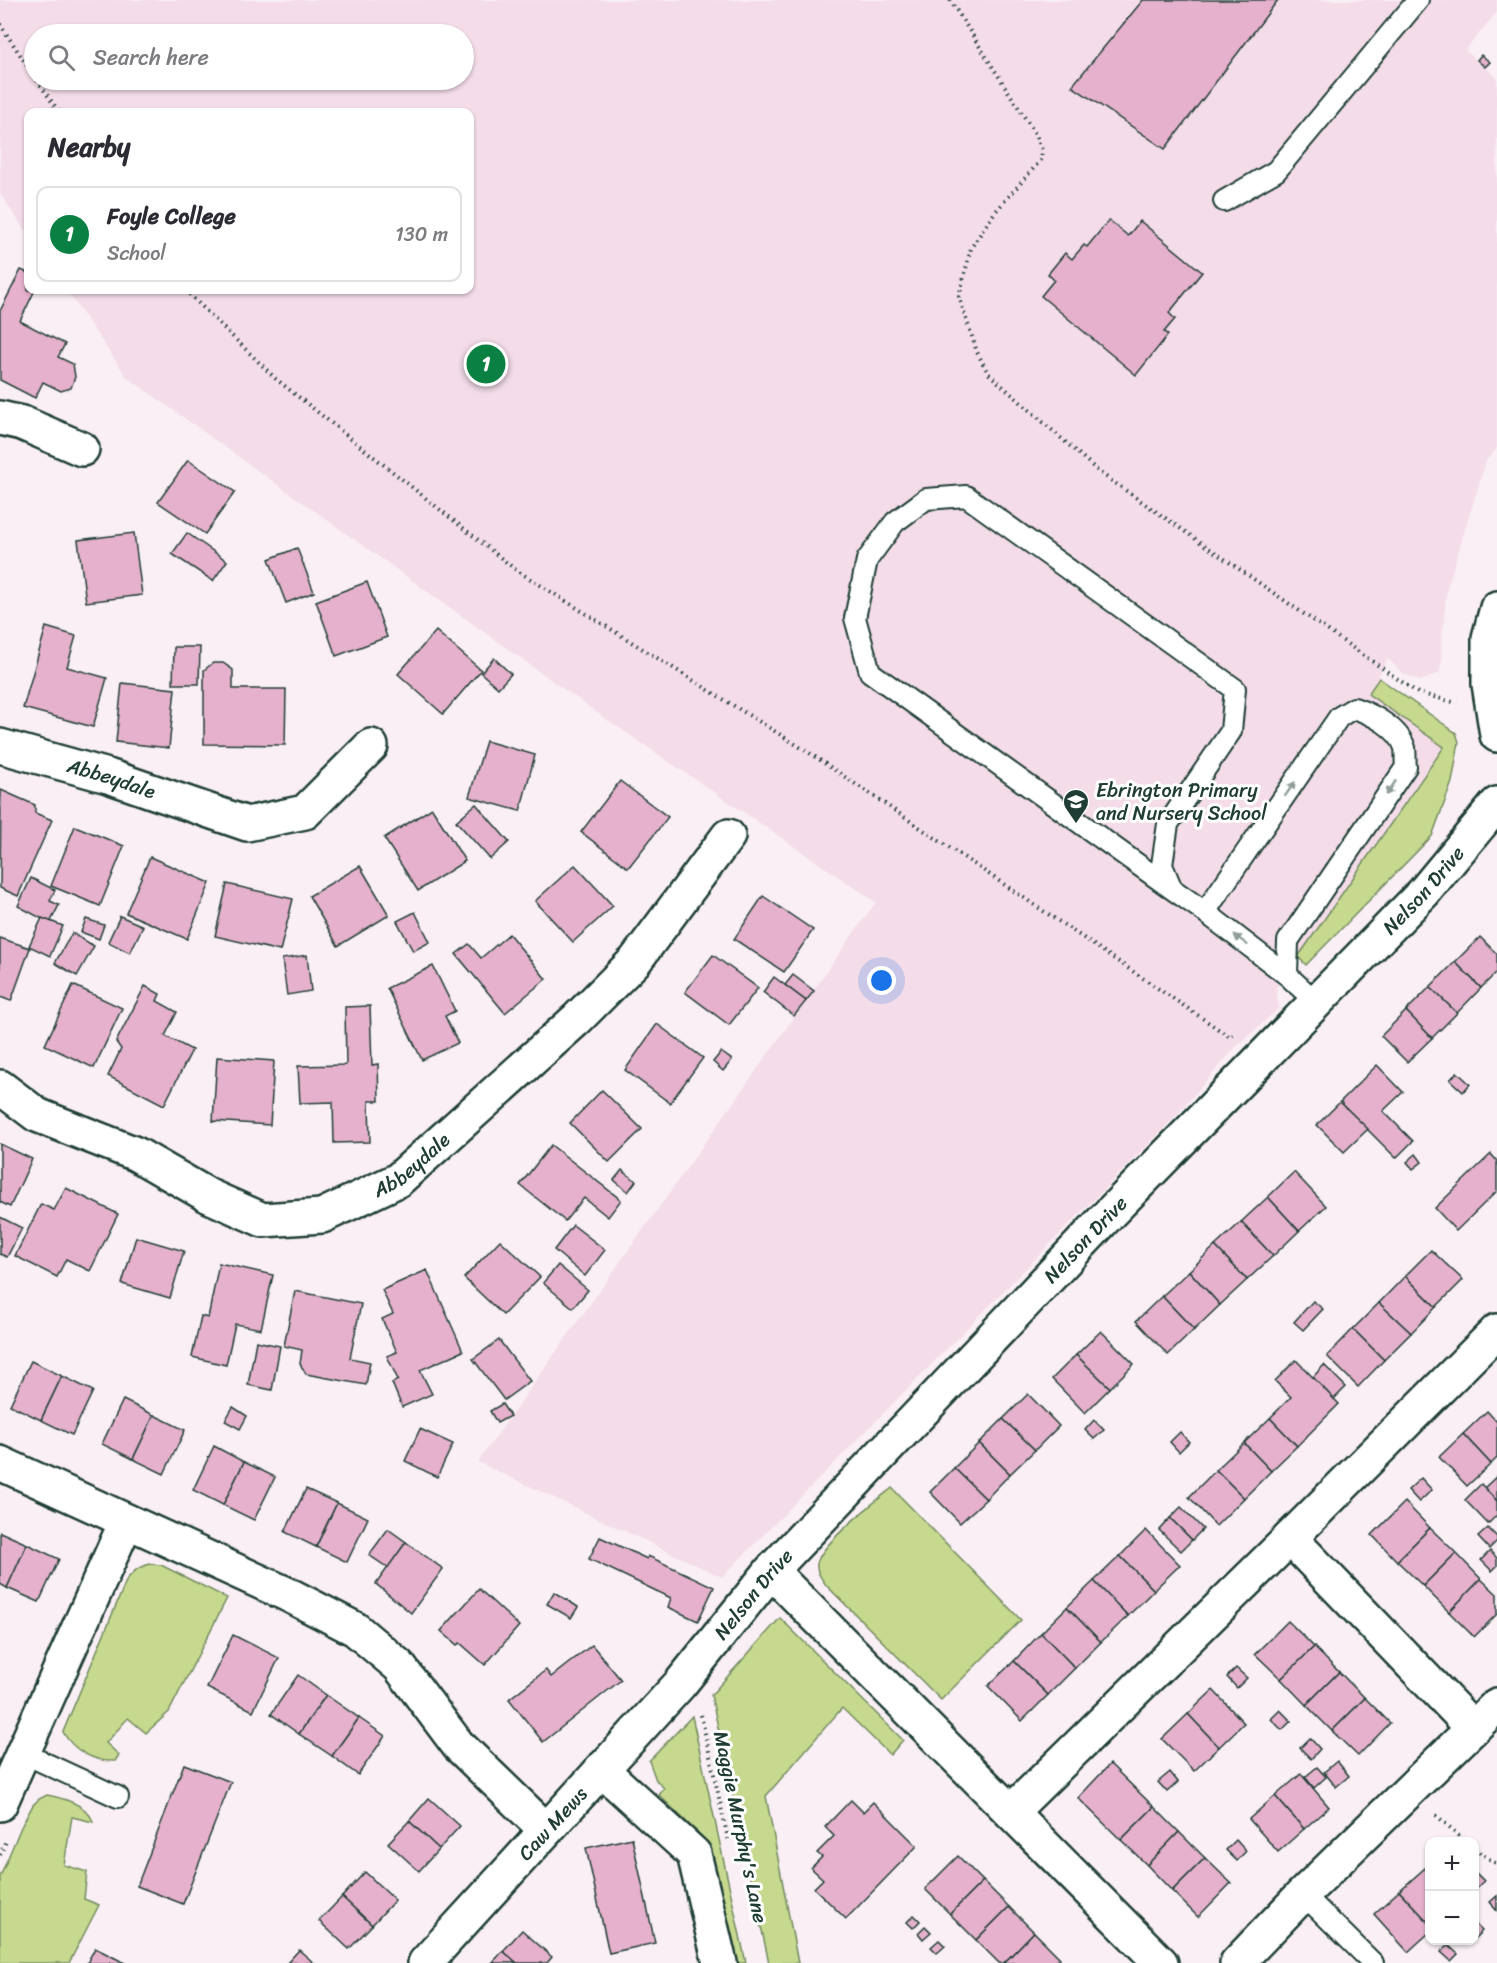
<!DOCTYPE html>
<meta charset="utf-8">
<style>
:root{--surface:#fff;--page:#f7f7f7;--text:#2b2b33;--muted:#7c7c81;--line:#e1e1e2;--accent:#0b8043}
body{margin:0;font-family:Sriracha,sans-serif;background:var(--page);color:var(--text)}
.controls{position:absolute;right:18px;bottom:18px;display:grid;overflow:hidden;border-radius:12px;box-shadow:0 2px 4px #0004}
.controls button{width:54px;height:54px;display:grid;place-items:center;padding:0;border:0;border-bottom:2px solid var(--line);background:var(--surface);color:var(--text);font:30px sans-serif}
.you{position:absolute;left:882px;top:981px;width:21px;height:21px;margin:-15px;border:4px solid #fff;border-radius:50%;background:#1a73e8;box-shadow:0 0 0 9px #1a73e833}
.badge{display:grid;place-items:center;width:39px;height:39px;border-radius:50%;background:var(--accent);color:#fff;font-size:20px;font-weight:700}
.pin{position:absolute;translate:-50% -50%;border:3px solid #fff;box-shadow:0 2px 6px #0006}
.list{margin:0;padding:0;list-style:none}
h2{display:flex;justify-content:space-between;align-items:center;height:78px;margin:0;padding:0 24px;font-size:26px}
h2 small{font-size:20px;font-weight:400;color:var(--muted)}
.list li{display:grid;grid-template-columns:39px 1fr auto;gap:18px;align-items:center;box-sizing:border-box;height:96px;margin:0 12px 12px;padding:0 12px;border:2px solid var(--line);border-radius:12px}
.list b{display:block;font-size:22px;white-space:nowrap}
.list p{margin:0;font-size:20px;white-space:nowrap;color:var(--muted)}
.list em{font-size:20px;font-style:normal;color:var(--muted)}
.icon{flex:none;width:33px;height:33px;fill:none;stroke:currentColor;stroke-width:2;stroke-linecap:round;stroke-linejoin:round}
.map{position:relative;flex:none;width:1497px;height:1963px;overflow:hidden}
.search{position:absolute;background:var(--surface);box-shadow:0 2px 4px #0004;left:24px;top:24px;width:450px;height:66px;display:flex;align-items:center;gap:15px;box-sizing:border-box;padding:0 21px;border-radius:33px;color:var(--muted);font-size:22px}
.panel{position:absolute;background:var(--surface);box-shadow:0 2px 4px #0004;left:24px;top:108px;width:450px;height:186px;border-radius:12px}
.map>svg:first-child{display:block}
.built{fill:#f4dce9;fill-rule:evenodd}
.green{fill:#c6d98e;stroke:#728b61;stroke-width:1.5}
.building{fill:#e6b1cd;stroke:#1f3d34;stroke-width:1.5}
.lines{fill:none;stroke-linecap:round;stroke-linejoin:round}
.service-casing{stroke:#1f3d34;stroke-width:24}
.minor-casing{stroke:#1f3d34;stroke-width:38}
.path{stroke:#1f3d34;stroke-width:4;stroke-dasharray:1.5 4.5;stroke-linecap:butt}
.service{stroke:#fff;stroke-width:20}
.minor{stroke:#fff;stroke-width:33}
.oneway{fill:#8f9e9a}
.labels{text-anchor:middle;stroke-width:6;stroke-linejoin:round;paint-order:stroke}
.street-label{font-size:20px;fill:#1f3d34;stroke:#fff}
.poi-label{font-size:20px;fill:#1f3d34;stroke:#fff;text-anchor:start}
</style>
<div class="map">
<svg width="1497" height="1963" viewBox="0 0 1497 1963">
<rect width="100%" height="100%" fill="#faeff5"/>
<filter id="ink" filterUnits="userSpaceOnUse"><feTurbulence type="fractalNoise" baseFrequency=".0167" numOctaves="2"/><feDisplacementMap in="SourceGraphic" scale="12" xChannelSelector="R" yChannelSelector="G"/><feConvolveMatrix kernelMatrix="1 2 1 2 8 2 1 2 1" color-interpolation-filters="sRGB"/></filter>
<g filter="url(#ink)">
<path class="built" d="M0 0H1497V12L1465 50 1497 78V448L1486 461 1447 588 1441 646 1442 662 1439 673 1421 681 1404 674 1388 659 1368 694 1444 747 1298 957 1287 975 1276 988 1279 1008 1234 1049 1175 1117 722 1577 478 1462 876 902 603 717 127 377 66 290H470V112H28V235L0 193ZM34 34H464V80H34Z"/>
<g class="green">
<path d="M1379 678 1456 733 1459 742 1452 782 1432 836 1306 965 1298 957 1444 747 1368 694Z"/>
<path d="M892 1488 1021 1620 941 1700 826 1585C822 1579 816 1572 817 1564 819 1545 876 1501 892 1488Z"/>
<path d="M149 1564 161 1565 227 1598 169 1712 146 1733 128 1718 106 1743 119 1755 115 1761C93 1762 73 1750 63 1732L127 1579 137 1569Z"/>
<path d="M780 1618 903 1740 890 1755 842 1708 766 1796 798 1963H769L711 1695Z"/>
<path d="M692 1716 746 1963H735L707 1842 659 1795 664 1788 656 1780 649 1761Z"/>
<path d="M47 1795C63 1798 88 1805 93 1822L72 1817 64 1865 87 1872 84 1899 99 1905 69 1963H0V1877L21 1827 33 1805 39 1799Z"/>
</g>
<g class="building">
<path d="M1143 0H1278L1165 149 1072 86Z"/>
<path d="M1481 55 1490 62 1485 67 1477 60Z"/>
<path d="M1109 220 1128 236 1140 221 1202 272 1169 313 1175 319 1164 332 1168 335 1136 375 1041 296 1054 280 1048 274 1065 253 1072 259 1084 245 1087 247Z"/>
<path d="M21 270 28 273V290H35L20 321 65 344 58 357 73 364 75 377 71 388 61 391 43 382 35 398 0 380V311Z"/>
<path d="M188 460 235 492 205 534 158 502Z"/>
<path d="M134 533 142 595 86 602 78 540Z"/>
<path d="M187 533 227 561 213 581 172 554Z"/>
<path d="M297 548 314 592 286 603 269 559Z"/>
<path d="M367 582 387 637 336 656 316 601Z"/>
<path d="M46 627 76 636 67 667 107 678 93 727 23 708Z"/>
<path d="M436 631 481 670 443 714 398 674Z"/>
<path d="M174 647H200L199 684H173Z"/>
<path d="M494 658 511 674 498 688 481 673Z"/>
<path d="M213 663H223L233 670V689H286L285 745 204 744V670Z"/>
<path d="M122 683 175 689 169 748 116 742Z"/>
<path d="M486 741 535 755 520 811 469 797Z"/>
<path d="M620 781 668 817 628 868 581 832Z"/>
<path d="M1 790 35 805V813L52 820 18 896 0 888Z"/>
<path d="M476 804 509 842 490 859 456 821Z"/>
<path d="M432 808 465 861 418 891 384 838Z"/>
<path d="M75 826 124 846 100 906 51 886Z"/>
<path d="M150 857 210 883 187 939 126 913Z"/>
<path d="M575 865 613 906 573 942 535 901Z"/>
<path d="M360 866 389 915 338 946 309 896Z"/>
<path d="M31 878 55 890 50 901 59 905 50 923 18 906Z"/>
<path d="M227 884 293 899 280 951 215 936Z"/>
<path d="M763 896 813 930 784 972 734 939Z"/>
<path d="M415 912 430 942 413 951 397 921Z"/>
<path d="M120 916 143 926 130 953 108 942Z"/>
<path d="M42 918 63 926 50 956 29 946Z"/>
<path d="M86 919 104 925 99 939 81 932Z"/>
<path d="M72 933 94 946 77 976 55 963Z"/>
<path d="M509 934 546 979 505 1013 456 954 469 944 481 958Z"/>
<path d="M1480 937 1497 954V972L1481 988 1455 962Z"/>
<path d="M0 938 30 948 11 1001 0 997Z"/>
<path d="M307 955 311 991 287 995 282 959Z"/>
<path d="M713 955 758 988 729 1025 685 992Z"/>
<path d="M1455 962 1481 988 1457 1013 1430 987Z"/>
<path d="M433 966 455 1011 445 1016 458 1043 422 1060 387 988Z"/>
<path d="M793 975 814 991 806 1001 785 985Z"/>
<path d="M774 977 806 1001 794 1016 763 992Z"/>
<path d="M73 985 122 1008 94 1068 45 1045Z"/>
<path d="M145 986 160 994 157 1001 177 1012 165 1036 192 1050 164 1105 108 1076 121 1049 116 1042Z"/>
<path d="M1430 987 1457 1013 1432 1038 1406 1011Z"/>
<path d="M370 1006 372 1065 378 1064 379 1101H369L370 1142 334 1143 333 1102 300 1103 298 1066 346 1065 345 1007Z"/>
<path d="M1406 1011 1432 1038 1407 1062 1381 1036Z"/>
<path d="M657 1024 703 1058 670 1103 625 1070Z"/>
<path d="M721 1052 732 1060 723 1071 713 1062Z"/>
<path d="M217 1057 274 1061 270 1125 213 1121Z"/>
<path d="M1377 1065 1403 1092 1383 1111 1413 1141 1396 1158 1340 1102Z"/>
<path d="M1457 1072 1470 1084 1463 1092 1450 1080Z"/>
<path d="M602 1090 642 1129 609 1162 570 1123Z"/>
<path d="M1340 1102 1368 1129 1344 1152 1317 1125Z"/>
<path d="M0 1144 32 1159 10 1207 0 1202Z"/>
<path d="M551 1145 621 1200 608 1217 584 1198 565 1221 520 1185Z"/>
<path d="M1416 1154 1422 1162 1413 1169 1407 1162Z"/>
<path d="M1491 1154 1497 1161V1191L1456 1231 1435 1208Z"/>
<path d="M622 1170 636 1181 628 1192 614 1180Z"/>
<path d="M1294 1172 1326 1206 1299 1231 1268 1197Z"/>
<path d="M66 1188 118 1214 90 1271 66 1259 57 1277 15 1256 41 1204 54 1210Z"/>
<path d="M1268 1197 1299 1231 1273 1256 1241 1222Z"/>
<path d="M0 1217 22 1228 7 1257 0 1254Z"/>
<path d="M1241 1222 1273 1256 1247 1280 1215 1246Z"/>
<path d="M573 1225 605 1250 585 1276 554 1250Z"/>
<path d="M136 1237 184 1251 170 1298 122 1284Z"/>
<path d="M500 1240 540 1277 503 1315 464 1278Z"/>
<path d="M1215 1246 1247 1280 1220 1305 1189 1271Z"/>
<path d="M1431 1250 1463 1280 1436 1307 1405 1276Z"/>
<path d="M219 1263 273 1275 261 1329 235 1324 226 1365 192 1357 201 1316 208 1318Z"/>
<path d="M558 1265 588 1290 573 1308 543 1283Z"/>
<path d="M427 1270 463 1351 420 1370 432 1394 402 1407 392 1383 398 1380 387 1356 397 1352 382 1319 393 1314 382 1290Z"/>
<path d="M1189 1271 1220 1305 1194 1330 1162 1296Z"/>
<path d="M1405 1276 1436 1307 1411 1333 1379 1303Z"/>
<path d="M295 1291 361 1304 350 1358 370 1362 366 1385 306 1374 300 1364 302 1350 284 1346Z"/>
<path d="M1162 1296 1194 1330 1168 1355 1136 1321Z"/>
<path d="M1313 1301 1323 1309 1303 1330 1294 1322Z"/>
<path d="M1379 1303 1411 1333 1384 1360 1353 1329Z"/>
<path d="M1353 1329 1384 1360 1358 1387 1327 1356Z"/>
<path d="M1101 1331 1134 1364 1110 1388 1076 1355Z"/>
<path d="M499 1340 530 1381 504 1400 473 1359Z"/>
<path d="M256 1341 280 1346 272 1390 248 1385Z"/>
<path d="M1076 1355 1110 1388 1085 1413 1052 1379Z"/>
<path d="M1296 1360 1339 1404 1297 1446 1270 1418 1291 1397 1275 1381Z"/>
<path d="M31 1361 62 1376 41 1420 10 1405Z"/>
<path d="M1324 1365 1346 1387 1334 1399 1313 1377Z"/>
<path d="M62 1376 93 1391 72 1435 41 1420Z"/>
<path d="M1028 1394 1059 1426 1035 1450 1003 1419Z"/>
<path d="M123 1400 154 1415 133 1459 102 1444Z"/>
<path d="M502 1404 510 1416 497 1423 490 1411Z"/>
<path d="M233 1407 247 1416 240 1429 225 1421Z"/>
<path d="M1487 1411 1497 1422V1458L1491 1464 1463 1434Z"/>
<path d="M154 1415 185 1430 164 1474 133 1459Z"/>
<path d="M1270 1418 1297 1446 1271 1471 1244 1443Z"/>
<path d="M1003 1419 1035 1450 1010 1474 979 1443Z"/>
<path d="M1094 1420 1104 1430 1094 1439 1085 1430Z"/>
<path d="M420 1429 453 1444 437 1477 405 1461Z"/>
<path d="M1180 1432 1189 1442 1179 1452 1170 1442Z"/>
<path d="M1463 1434 1491 1464 1467 1486 1439 1457Z"/>
<path d="M979 1443 1010 1474 986 1499 954 1468Z"/>
<path d="M1244 1443 1271 1471 1244 1498 1216 1470Z"/>
<path d="M214 1446 244 1462 223 1505 193 1490Z"/>
<path d="M244 1462 275 1477 254 1520 223 1505Z"/>
<path d="M954 1468 986 1499 960 1523 930 1492Z"/>
<path d="M1216 1470 1244 1498 1216 1526 1189 1497Z"/>
<path d="M1497 1476V1501L1484 1488Z"/>
<path d="M1421 1478 1432 1490 1419 1502 1408 1490Z"/>
<path d="M1481 1484 1497 1501V1515L1488 1524 1465 1500Z"/>
<path d="M306 1489 337 1503 316 1547 285 1532Z"/>
<path d="M1405 1502 1430 1528 1397 1561 1372 1535Z"/>
<path d="M337 1503 368 1518 347 1562 316 1547Z"/>
<path d="M1181 1507 1203 1529 1192 1540 1170 1518Z"/>
<path d="M1170 1518 1192 1540 1181 1551 1159 1530Z"/>
<path d="M1430 1528 1456 1553 1423 1586 1397 1561Z"/>
<path d="M1488 1528 1497 1537V1541L1489 1549 1478 1537Z"/>
<path d="M388 1529 406 1542 388 1568 369 1555Z"/>
<path d="M1146 1530 1180 1565 1154 1590 1120 1556Z"/>
<path d="M0 1532 27 1544 7 1588 0 1584Z"/>
<path d="M600 1537 647 1559 648 1556 714 1587 698 1621 668 1607 671 1598 589 1559Z"/>
<path d="M406 1542 443 1569 411 1613 376 1584Z"/>
<path d="M27 1544 59 1559 39 1602 7 1588Z"/>
<path d="M1490 1551 1497 1558V1566L1492 1571 1481 1560Z"/>
<path d="M1456 1553 1481 1579 1449 1612 1423 1586Z"/>
<path d="M1120 1556 1154 1590 1128 1616 1094 1581Z"/>
<path d="M1481 1579 1497 1594V1614L1474 1637 1449 1612Z"/>
<path d="M1094 1581 1128 1616 1101 1642 1067 1607Z"/>
<path d="M479 1589 519 1626 485 1665 460 1643 457 1645 441 1631Z"/>
<path d="M554 1592 578 1607 571 1618 547 1604Z"/>
<path d="M1067 1607 1101 1642 1075 1668 1041 1633Z"/>
<path d="M1288 1621 1314 1647 1281 1679 1255 1654Z"/>
<path d="M1041 1633 1075 1668 1048 1695 1014 1661Z"/>
<path d="M233 1635 279 1658 253 1711 207 1688Z"/>
<path d="M592 1645 621 1680 543 1742 509 1699 546 1670 551 1677Z"/>
<path d="M1314 1647 1339 1672 1306 1705 1281 1679Z"/>
<path d="M1014 1661 1048 1695 1022 1721 988 1686Z"/>
<path d="M1236 1668 1247 1678 1237 1688 1227 1677Z"/>
<path d="M1339 1672 1365 1698 1332 1731 1306 1705Z"/>
<path d="M298 1675 326 1695 299 1734 271 1714Z"/>
<path d="M1213 1690 1244 1723 1219 1747 1188 1714Z"/>
<path d="M326 1695 359 1718 332 1756 299 1734Z"/>
<path d="M1365 1698 1390 1723 1358 1756 1332 1731Z"/>
<path d="M1280 1710 1291 1721 1282 1730 1271 1719Z"/>
<path d="M1188 1714 1219 1747 1194 1771 1162 1739Z"/>
<path d="M359 1718 385 1736 358 1775 332 1756Z"/>
<path d="M1310 1738 1320 1749 1311 1759 1300 1748Z"/>
<path d="M1337 1761 1349 1776 1336 1787 1324 1772Z"/>
<path d="M184 1764 231 1782 183 1904 137 1886Z"/>
<path d="M1110 1764 1154 1807 1121 1840 1078 1798Z"/>
<path d="M1317 1767 1326 1777 1314 1788 1305 1777Z"/>
<path d="M1170 1772 1178 1782 1167 1792 1158 1782Z"/>
<path d="M1301 1774 1329 1807 1304 1829 1275 1796Z"/>
<path d="M1275 1796 1304 1829 1278 1852 1249 1819Z"/>
<path d="M429 1798 460 1826 439 1849 409 1821Z"/>
<path d="M851 1800 863 1812 873 1802 917 1846 846 1919 814 1888 823 1879 811 1868 822 1857 817 1853 834 1836 825 1827Z"/>
<path d="M1154 1807 1179 1832 1147 1865 1121 1840Z"/>
<path d="M409 1821 439 1849 419 1871 388 1843Z"/>
<path d="M1179 1832 1205 1858 1172 1891 1147 1865Z"/>
<path d="M632 1838 655 1943 609 1953 586 1848Z"/>
<path d="M1236 1840 1246 1851 1237 1861 1226 1850Z"/>
<path d="M958 1856 983 1881 950 1914 925 1889Z"/>
<path d="M1205 1858 1231 1883 1198 1917 1172 1891Z"/>
<path d="M1425 1868 1430 1873V1924L1399 1891Z"/>
<path d="M1474 1871 1484 1881 1474 1890Z"/>
<path d="M365 1872 395 1900 372 1925 342 1897Z"/>
<path d="M983 1881 1009 1907 976 1940 950 1914Z"/>
<path d="M1399 1891 1430 1924V1932L1408 1952 1374 1914Z"/>
<path d="M1497 1896V1910L1490 1902Z"/>
<path d="M342 1897 372 1925 349 1949 319 1921Z"/>
<path d="M1009 1907 1034 1932 1004 1963H999L976 1940Z"/>
<path d="M914 1915 920 1921 913 1928 907 1922Z"/>
<path d="M1474 1923 1482 1931 1475 1938 1474 1937Z"/>
<path d="M925 1926 931 1932 923 1939 918 1933Z"/>
<path d="M522 1930 552 1957 547 1963H517L503 1951Z"/>
<path d="M1034 1932 1060 1958 1055 1963H1004Z"/>
<path d="M939 1940 945 1946 937 1953 931 1947Z"/>
<path d="M1448 1945 1458 1954 1451 1961 1441 1952Z"/>
<path d="M95 1948 125 1963H87Z"/>
<path d="M299 1950 314 1963H287Z"/>
<path d="M503 1951 517 1963H492Z"/>
</g>
<g class="lines">
<defs>
<g id="service">
<path d="M1224 201 1276 171 1418 0"/>
<path d="M1172 889 1162 865 1168 824 1231 731 1235 689 966 496 926 499 895 522 867 560 855 618 870 672 1172 889 1205 912"/>
<path d="M1287 975 1288 941 1406 767C1405 761 1406 754 1405 748 1399 728 1372 714 1354 708L1339 717 1205 912 1287 975 1316 1002"/>
<path d="M23 1753 118 1797"/>
<path d="M1303 1894 1373 1963"/>
</g>
<g id="minor">
<path d="M0 418 22 423 82 449"/>
<path d="M1497 608 1489 638V684L1497 735"/>
<path id="s1" d="M0 746 108 776 247 824 305 812 371 746"/>
<path id="s2" d="M0 1087 37 1115 136 1154 209 1196 263 1220 322 1216 398 1180 577 1019 635 961 728 836"/>
<path d="M0 1463 291 1596 355 1629 399 1666 458 1745 546 1830"/>
<path d="M1290 1538 1497 1331"/>
<path d="M771 1571 1161 1963"/>
<path d="M601 1769 694 1854 720 1963"/>
<path d="M0 1804 126 1522"/>
<path d="M1011 1812 1290 1538 1473 1728"/>
<path id="s3" d="M425 1963 680 1684 771 1571 1111 1212 1424 892 1497 804"/>
<path d="M1237 1963 1303 1894 1497 1705"/>
</g>
</defs>
<use href="#service" class="service-casing"/>
<use href="#minor" class="minor-casing"/>
<g class="path">
<path d="M950 0 1036 135 1042 150 1041 160 995 212 971 248 959 297 977 352 988 373 1099 472 1418 693 1457 703"/>
<path d="M0 24 34 76"/>
<path d="M37 80 59 112"/>
<path d="M185 290 276 379 516 570 808 752 1230 1037 1233 1035"/>
<path d="M701 1715 728 1839"/>
<path d="M1436 1815 1466 1842"/>
<path d="M1474 1849 1497 1864"/>
<path d="M0 1855 7 1839"/>
</g>
<use href="#service" class="service"/>
<use href="#minor" class="minor"/>
</g>
<defs><path id="oneway-solid" d="M-6-.8H1V-3.2L6.5 0L1 3.2V.8H-6Z" transform="scale(1.5)"/></defs>
<g class="oneway">
<use href="#oneway-solid" transform="translate(1391 788) rotate(124)"/>
<use href="#oneway-solid" transform="translate(1290 789) rotate(-55)"/>
<use href="#oneway-solid" transform="translate(1241 940) rotate(-143)"/>
</g>
</g>
<defs>
<symbol id="school-pin" viewBox="-11 -11 22 30"><path d="M0 17L-7.5 6A9.5 9.5 0 1 1 7.5 6Z" fill="#1f3d34" stroke="#fff"/><path d="M0-5L7-2L0 1L-7-2ZM-4 1L0 2.5L4 1V4Q0 6-4 4Z" fill="#fff"/></symbol>
</defs>
<g fill-rule="evenodd">
<use href="#school-pin" x="1061" y="787" width="30" height="40"/>
</g>
<g class="labels">
<g class="street-label">
<text dy="7" stroke="none"><textPath href="#s1" startOffset="116">Abbeydale</textPath></text>
<text dy="7" stroke="none"><textPath href="#s3" startOffset="1466">Nelson Drive</textPath></text>
<text dy="7" stroke="none"><textPath href="#s2" startOffset="459">Abbeydale</textPath></text>
<text dy="7" stroke="none"><textPath href="#s3" startOffset="980">Nelson Drive</textPath></text>
<text dy="7" stroke="none"><textPath href="#s3" startOffset="494">Nelson Drive</textPath></text>
<text dy="7" stroke="none"><textPath href="#s3" startOffset="189">Caw Mews</textPath></text>
<text transform="translate(741 1827) rotate(78)" y="7">Maggie Murphy's Lane</text>
</g>
<g class="poi-label">
<text x="1096" y="797">Ebrington Primary<tspan x="1096" dy="23">and Nursery School</tspan></text>
</g>
</g>
</svg>
<div class="controls">
<button>+</button>
<button>−</button>
</div>
<div class="you"></div>
<div class="pin badge" style="left:486px;top:364px">1</div>
<div class="search"><svg class="icon" aria-label="search" viewBox="0 0 24 24"><circle cx="10" cy="10" r="6"/><path d="M15 15l6 6"/></svg>Search here</div>
<section class="panel">
<h2>Nearby<small></small></h2>
<ul class="list">
<li><span class="badge">1</span><div><b>Foyle College</b><p>School</p></div><em>130 m</em></li>
</ul>
</section>
</div>
